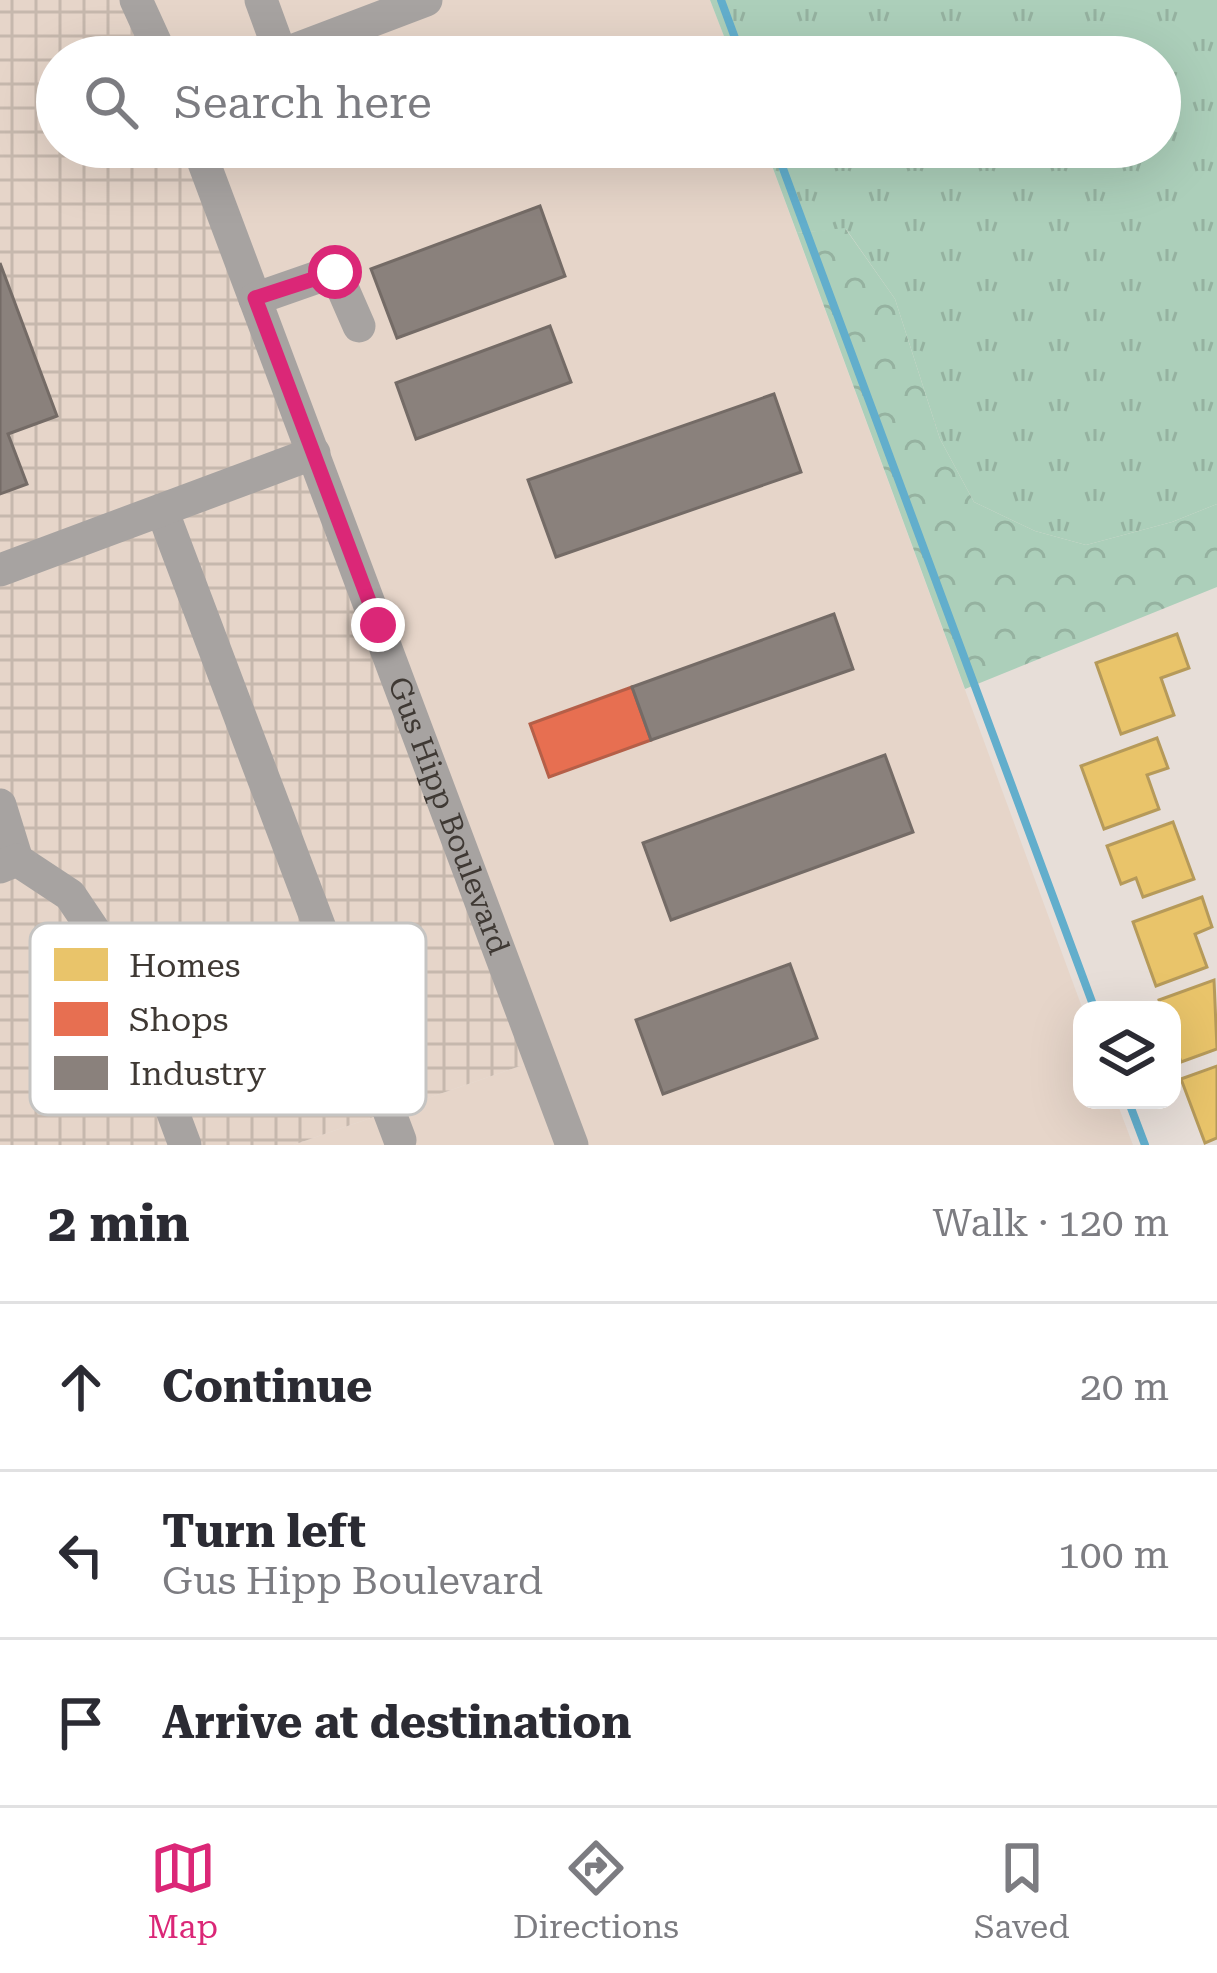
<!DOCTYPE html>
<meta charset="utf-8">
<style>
:root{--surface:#fff;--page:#f2f2f3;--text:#2b2b33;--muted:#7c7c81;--line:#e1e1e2;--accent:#db2777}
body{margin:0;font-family:"Roboto Serif",serif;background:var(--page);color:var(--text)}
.controls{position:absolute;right:36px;bottom:36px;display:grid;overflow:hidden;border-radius:24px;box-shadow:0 12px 48px #0002}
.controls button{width:108px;height:108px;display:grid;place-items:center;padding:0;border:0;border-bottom:3px solid var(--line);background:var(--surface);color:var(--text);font:60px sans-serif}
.stop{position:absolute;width:36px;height:36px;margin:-27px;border:9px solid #db2777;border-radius:50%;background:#fff}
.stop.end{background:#db2777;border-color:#fff;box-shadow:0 3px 12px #0008}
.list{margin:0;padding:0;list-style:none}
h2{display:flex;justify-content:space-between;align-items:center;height:156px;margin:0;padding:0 48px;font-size:51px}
h2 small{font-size:39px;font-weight:400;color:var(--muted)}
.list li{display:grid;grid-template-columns:78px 1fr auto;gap:36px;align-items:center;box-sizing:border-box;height:168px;padding:0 48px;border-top:3px solid var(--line)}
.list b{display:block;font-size:45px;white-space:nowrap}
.list p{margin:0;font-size:39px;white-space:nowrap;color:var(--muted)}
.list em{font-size:39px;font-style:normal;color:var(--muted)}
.icon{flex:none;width:66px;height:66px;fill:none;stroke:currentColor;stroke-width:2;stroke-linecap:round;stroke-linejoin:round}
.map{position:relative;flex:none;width:1217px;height:1145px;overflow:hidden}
.search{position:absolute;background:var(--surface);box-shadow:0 12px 48px #0002;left:36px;right:36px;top:36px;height:132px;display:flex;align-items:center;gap:30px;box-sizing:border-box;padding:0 42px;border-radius:66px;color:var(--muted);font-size:45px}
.sheet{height:660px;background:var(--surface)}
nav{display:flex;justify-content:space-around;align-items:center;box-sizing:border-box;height:168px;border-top:3px solid var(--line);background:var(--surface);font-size:33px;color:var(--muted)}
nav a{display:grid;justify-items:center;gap:6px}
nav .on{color:var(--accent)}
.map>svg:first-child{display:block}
.built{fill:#e6d5c9}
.industrial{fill:url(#industrial-grid)}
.grass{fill:url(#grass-tufts)}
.forest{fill:url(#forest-crowns)}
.homes{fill:#e9c46a;stroke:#b69a5a;stroke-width:3}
.shops{fill:#e76f51;stroke:#b55f48;stroke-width:3}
.industry{fill:#8a817c;stroke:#746b66;stroke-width:3}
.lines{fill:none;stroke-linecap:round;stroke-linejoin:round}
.stream{stroke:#62aecc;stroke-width:8}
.minor{stroke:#a7a3a1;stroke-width:33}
.route{stroke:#db2777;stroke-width:15}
.labels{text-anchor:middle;stroke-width:12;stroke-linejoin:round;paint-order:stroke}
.street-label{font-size:30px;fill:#3f3934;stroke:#fff}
.key{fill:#fff;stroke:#c5c4c2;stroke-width:3}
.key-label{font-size:33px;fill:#3f3934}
</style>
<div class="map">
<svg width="1217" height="1145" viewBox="0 0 1217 1145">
<defs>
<pattern id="industrial-grid" width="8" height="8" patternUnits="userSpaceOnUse" patternTransform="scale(3)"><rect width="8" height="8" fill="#e6d5c9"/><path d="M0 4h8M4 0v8" fill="none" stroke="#c6b8ad"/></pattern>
<pattern id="grass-tufts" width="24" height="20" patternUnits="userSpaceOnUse" patternTransform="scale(3)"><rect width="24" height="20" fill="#accfba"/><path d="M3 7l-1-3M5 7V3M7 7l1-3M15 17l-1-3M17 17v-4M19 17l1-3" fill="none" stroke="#95b2a0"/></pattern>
<pattern id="forest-crowns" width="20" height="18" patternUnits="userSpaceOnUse" patternTransform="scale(3)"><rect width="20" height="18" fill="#accfba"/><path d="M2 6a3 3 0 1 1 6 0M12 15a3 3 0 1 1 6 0" fill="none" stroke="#95b2a0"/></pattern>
</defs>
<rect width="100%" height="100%" fill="#e7ded8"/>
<g class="built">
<path d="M150 0H710L732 57H176Z"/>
<path d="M213 147H765L1083 1010 1082 1100H1116L1133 1145H587Z"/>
<path d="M529 1063 559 1145H293Z"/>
</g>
<path class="industrial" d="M0 0H121L147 57H57V147H184L529 1063 293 1145H0Z"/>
<path class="grass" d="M710 0H1217V504L1172 522 1086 545 1035 531 974 502 940 439 895 299 846 229 797 233 765 147H1160V57H732Z"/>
<path class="forest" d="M845 228 895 299 940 439 974 502 1035 531 1086 545 1172 522 1217 504V587L965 689 797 233Z"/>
<g class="homes">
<path d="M1177 634 1189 668 1161 678 1174 715 1121 734 1096 663Z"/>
<path d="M1157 738 1168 768 1147 775 1159 809 1104 829 1081 766Z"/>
<path d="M1173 822 1194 879 1143 897 1136 878 1121 884 1107 846Z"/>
<path d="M1202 897 1212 927 1195 934 1207 967 1156 986 1133 922Z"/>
<path d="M1214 980 1217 1049 1181 1062 1172 1037V1010H1162L1159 1000Z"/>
<path d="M1217 1066V1138L1205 1143 1181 1079Z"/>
</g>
<path class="shops" d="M632 687 651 740 549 777 530 724Z"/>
<g class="industry">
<path d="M540 206 565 276 397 338 371 269Z"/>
<path d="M0 263 57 416 8 434 27 484 0 494Z"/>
<path d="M550 326 571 382 416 439 396 383Z"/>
<path d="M774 394 801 472 556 557 528 480Z"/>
<path d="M834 614 853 669 651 740 632 687Z"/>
<path d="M885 755 913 832 671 920 643 843Z"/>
<path d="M790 964 817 1038 663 1094 636 1020Z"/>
</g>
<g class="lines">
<g class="stream">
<path d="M721 0 742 57"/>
<path d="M775 147 1095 1010"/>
<path d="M1128 1100 1145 1145"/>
</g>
<g class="minor">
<path d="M136 0 162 57"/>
<path d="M261 0 281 55"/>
<path d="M276 57 426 0"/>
<path id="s1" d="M198 147 572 1145"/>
<path d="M255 299 335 271 359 326"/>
<path d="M162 510 400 1140"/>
<path d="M0 570 314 453"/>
<path d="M0 805 17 860"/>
<path d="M0 867 17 860 70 895 119 968 185 1145"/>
</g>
</g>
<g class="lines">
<path class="route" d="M335 272 255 298 378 625"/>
</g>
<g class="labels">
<g class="street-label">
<text dy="10" stroke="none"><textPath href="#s1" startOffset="714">Gus Hipp Boulevard</textPath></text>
</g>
</g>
<rect x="30" y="923" width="396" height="192" rx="18" class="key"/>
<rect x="54" y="948" width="54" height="33" fill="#e9c46a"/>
<rect x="54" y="1002" width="54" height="34" fill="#e76f51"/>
<rect x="54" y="1056" width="54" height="34" fill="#8a817c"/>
<g class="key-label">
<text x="129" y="977">Homes</text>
<text x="129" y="1031">Shops</text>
<text x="129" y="1085">Industry</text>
</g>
</svg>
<div class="controls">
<button><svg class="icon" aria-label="layers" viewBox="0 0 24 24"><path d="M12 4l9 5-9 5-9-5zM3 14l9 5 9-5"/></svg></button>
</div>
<div class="stop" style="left:335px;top:272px"></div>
<div class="stop end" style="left:378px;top:625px"></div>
<div class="search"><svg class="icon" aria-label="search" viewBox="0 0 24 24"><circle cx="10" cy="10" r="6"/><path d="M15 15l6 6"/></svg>Search here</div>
</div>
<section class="sheet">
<h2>2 min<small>Walk · 120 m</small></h2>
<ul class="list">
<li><svg class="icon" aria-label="ahead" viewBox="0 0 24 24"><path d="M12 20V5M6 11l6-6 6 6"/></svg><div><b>Continue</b></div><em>20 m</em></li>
<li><svg class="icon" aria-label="left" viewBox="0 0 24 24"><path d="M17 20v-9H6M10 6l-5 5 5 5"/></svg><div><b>Turn left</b><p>Gus Hipp Boulevard</p></div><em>100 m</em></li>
<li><svg class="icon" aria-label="arrive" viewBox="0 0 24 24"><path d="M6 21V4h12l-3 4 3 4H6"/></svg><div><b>Arrive at destination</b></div></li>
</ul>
</section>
<nav>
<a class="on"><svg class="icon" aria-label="map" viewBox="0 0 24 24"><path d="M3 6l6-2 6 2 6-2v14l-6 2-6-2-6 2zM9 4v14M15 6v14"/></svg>Map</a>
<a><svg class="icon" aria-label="directions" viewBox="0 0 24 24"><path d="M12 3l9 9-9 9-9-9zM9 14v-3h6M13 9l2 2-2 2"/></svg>Directions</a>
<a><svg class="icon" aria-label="saved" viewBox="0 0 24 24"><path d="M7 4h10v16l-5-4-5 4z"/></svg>Saved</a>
</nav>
